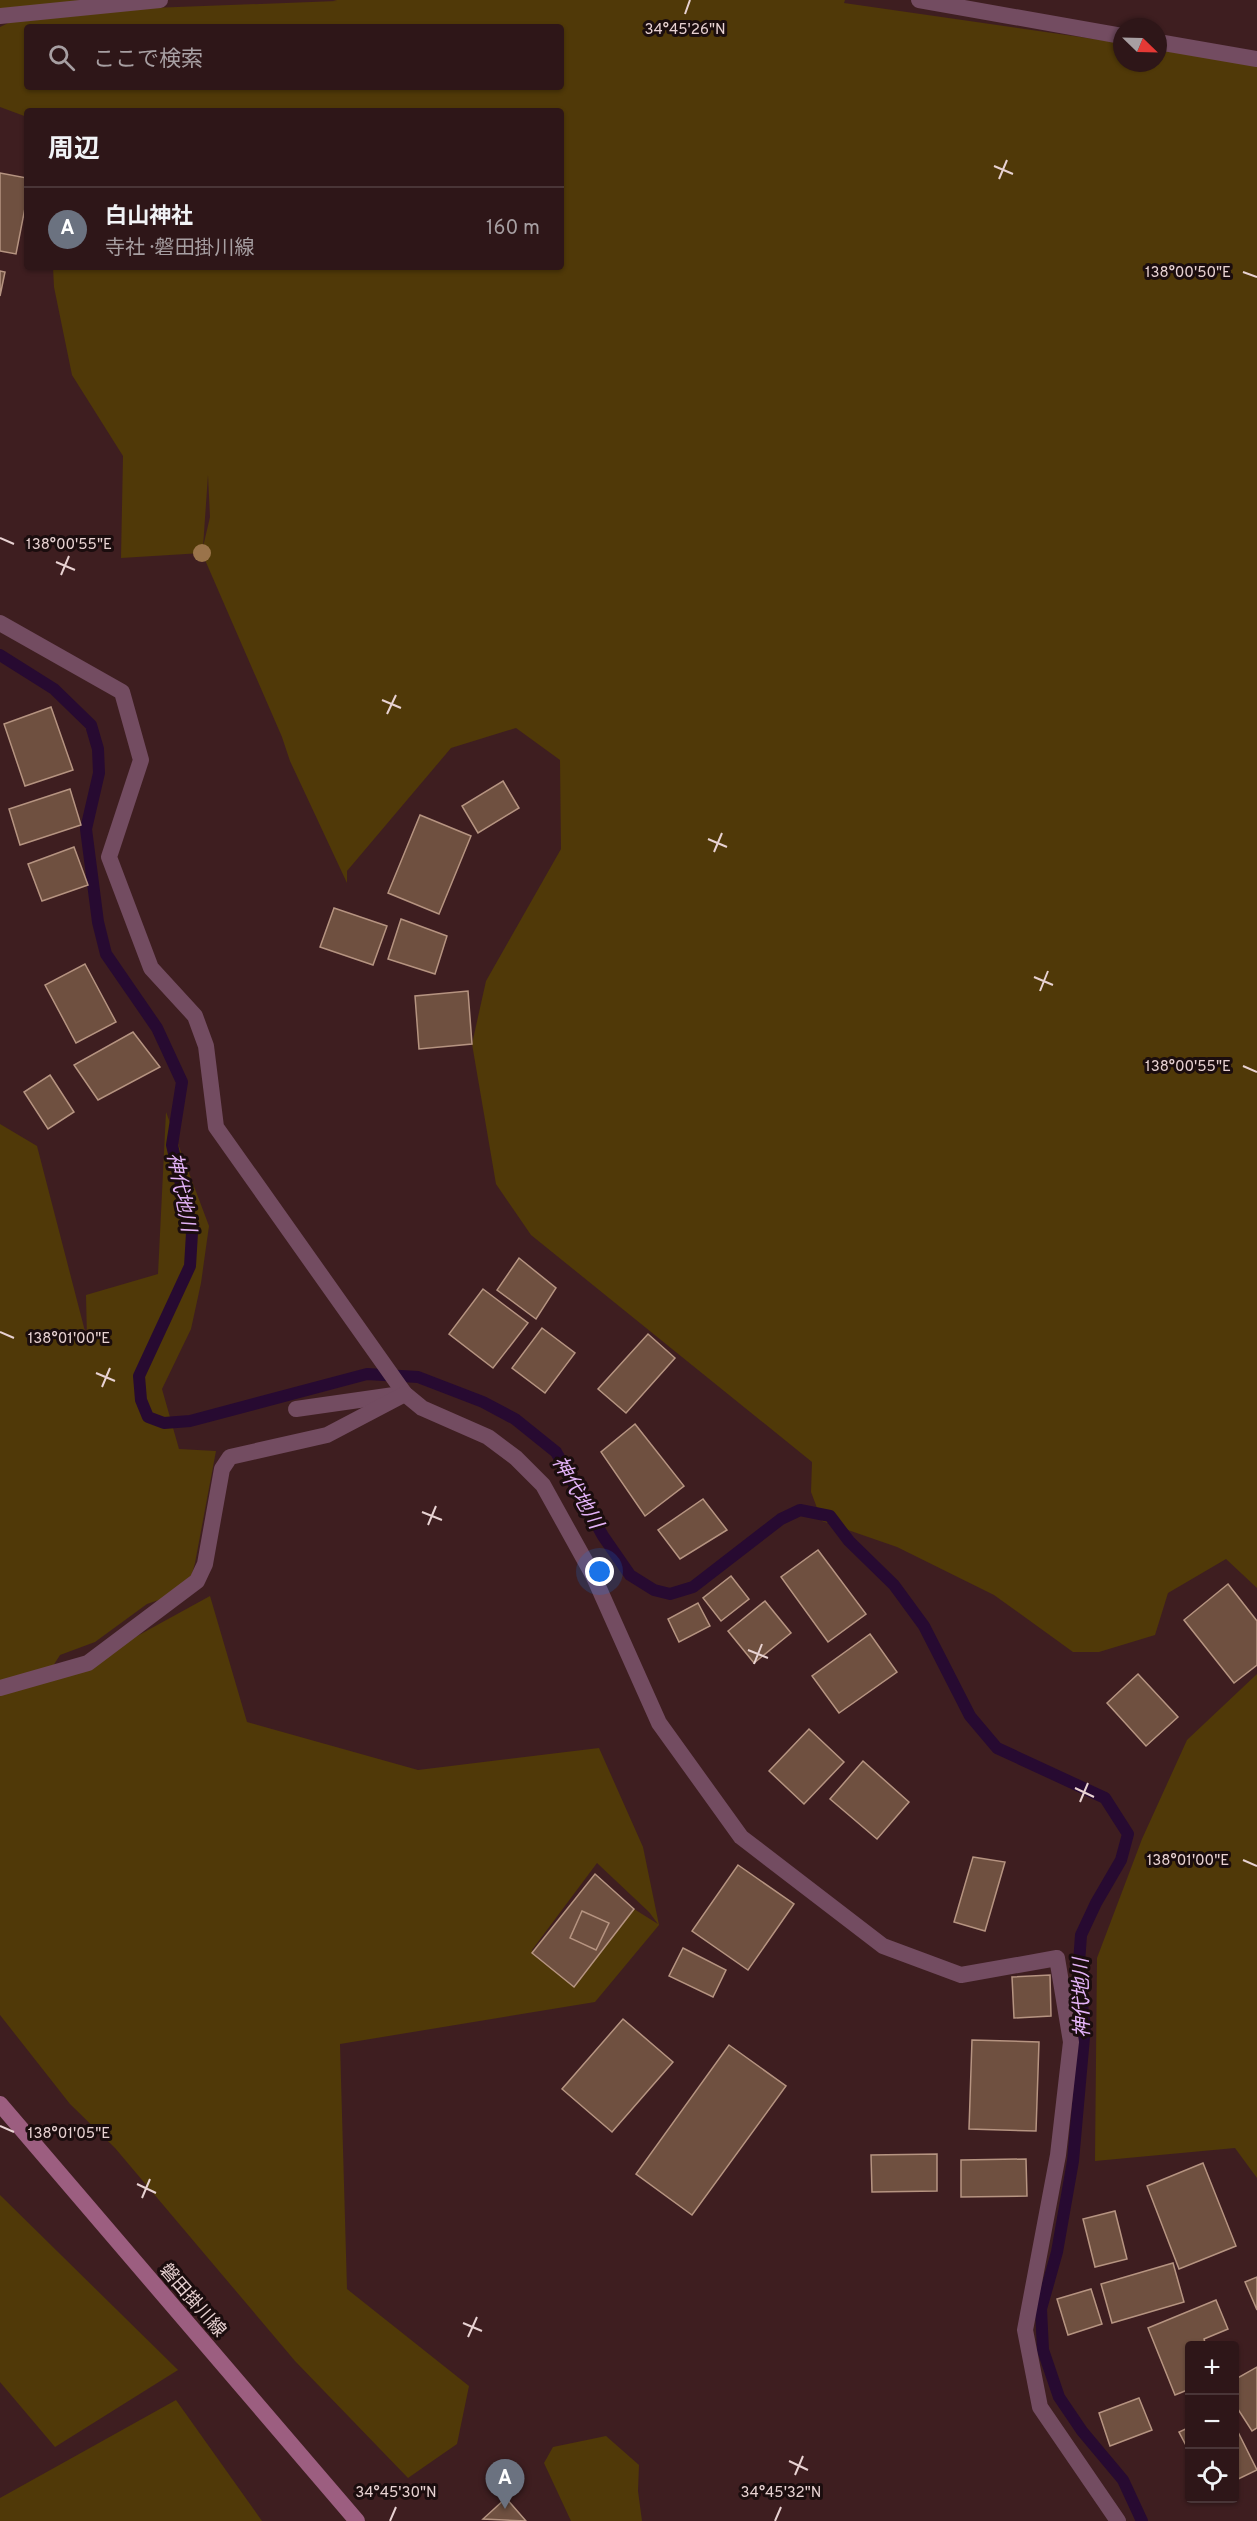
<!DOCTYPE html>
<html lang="ja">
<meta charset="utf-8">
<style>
:root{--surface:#2e1618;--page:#3a2325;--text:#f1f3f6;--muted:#a79fa2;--line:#493537;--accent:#2563eb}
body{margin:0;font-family:Overpass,"Noto Sans JP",sans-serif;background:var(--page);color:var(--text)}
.controls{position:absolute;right:18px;bottom:18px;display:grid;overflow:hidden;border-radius:6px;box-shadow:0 2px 4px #0004}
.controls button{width:54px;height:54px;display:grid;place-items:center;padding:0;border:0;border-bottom:2px solid var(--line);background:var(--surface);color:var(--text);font:30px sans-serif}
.compass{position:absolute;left:1113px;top:18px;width:54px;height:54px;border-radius:50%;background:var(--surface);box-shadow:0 2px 4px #0004;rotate:113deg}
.you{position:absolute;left:600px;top:1572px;width:21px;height:21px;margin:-15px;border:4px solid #fff;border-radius:50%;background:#1a73e8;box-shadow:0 0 0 9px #1a73e833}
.badge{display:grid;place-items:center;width:39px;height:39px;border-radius:50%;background:var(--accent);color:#fff;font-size:20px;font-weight:700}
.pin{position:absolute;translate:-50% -50px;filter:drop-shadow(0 2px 3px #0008)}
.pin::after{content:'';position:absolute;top:32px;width:21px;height:18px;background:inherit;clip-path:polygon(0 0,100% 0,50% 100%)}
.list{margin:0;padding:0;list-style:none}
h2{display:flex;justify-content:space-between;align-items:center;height:78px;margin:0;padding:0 24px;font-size:26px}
h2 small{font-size:20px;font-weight:400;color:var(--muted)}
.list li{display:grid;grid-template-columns:39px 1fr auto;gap:18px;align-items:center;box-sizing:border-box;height:84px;padding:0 24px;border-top:2px solid var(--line)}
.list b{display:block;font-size:22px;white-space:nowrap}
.list p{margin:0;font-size:20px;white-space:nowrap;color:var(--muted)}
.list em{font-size:20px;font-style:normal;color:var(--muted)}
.icon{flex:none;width:33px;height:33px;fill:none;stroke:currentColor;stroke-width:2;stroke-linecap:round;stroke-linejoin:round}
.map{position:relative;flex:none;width:1257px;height:2521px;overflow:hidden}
.search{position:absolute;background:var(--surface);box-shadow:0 2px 4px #0004;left:24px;top:24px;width:540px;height:66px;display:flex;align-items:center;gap:15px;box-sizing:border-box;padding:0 21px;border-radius:6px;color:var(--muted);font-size:22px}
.panel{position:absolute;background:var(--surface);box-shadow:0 2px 4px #0004;left:24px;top:108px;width:540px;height:162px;border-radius:6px}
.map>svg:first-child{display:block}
.green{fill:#503908;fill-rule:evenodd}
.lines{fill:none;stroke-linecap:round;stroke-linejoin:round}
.stream{stroke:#270a31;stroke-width:12}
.building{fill:#6f5040;stroke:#b69481;stroke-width:1.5}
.service{stroke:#734c61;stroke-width:16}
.minor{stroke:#734c61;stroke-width:16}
.tertiary{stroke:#734c61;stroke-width:16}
.secondary{stroke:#9c5e80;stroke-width:16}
.tree{fill:#9a734a}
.ticks{fill:none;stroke:#e8d2d2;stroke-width:2}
.labels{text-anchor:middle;stroke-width:6;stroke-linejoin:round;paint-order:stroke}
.street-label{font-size:18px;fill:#e8d2d2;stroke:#1b0d0e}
.water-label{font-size:20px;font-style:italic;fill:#e3b2f7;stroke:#1b0d0e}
.ticks-label{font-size:15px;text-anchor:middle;fill:#e8d2d2;stroke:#1b0d0e;stroke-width:6;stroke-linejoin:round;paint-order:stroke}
</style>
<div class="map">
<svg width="1257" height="2521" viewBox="0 0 1257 2521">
<rect width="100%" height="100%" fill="#3e1e20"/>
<g class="green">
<path d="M0 0H160L46 12 337 1 333 0H845L844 3 1122 43V63H1158V48L1257 63V1588L1226 1559 1168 1593 1155 1635 1099 1652H1073L994 1595 897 1547 822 1521 811 1492 812 1462 531 1235 496 1184 472 1044 486 981 561 849 560 760 516 728 451 748 347 871V883L290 761 282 737 202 553 121 558 123 456 72 375 54 287 53 267H561V111H27V117L0 107V27L29 13 0 16ZM27 27H561V87H27ZM208 475 210 517 203 547Z"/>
<path d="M166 1112 209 1226 201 1283 191 1329 162 1389 179 1449 216 1451 195 1563 192 1574 179 1593 147 1604 95 1642 60 1655 48 1674 88 1663 210 1596 247 1722 418 1770 599 1748 643 1847 659 1925 595 2002 340 2044 347 2289 469 2386 457 2444 408 2478 295 2361 115 2148 70 2104 0 2015V1124L37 1146 87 1339 86 1295 158 1274ZM597 1863 649 1912 658 1924 634 1909 574 1987 532 1950Z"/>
<path d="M1257 1674V2178L1235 2148 1095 2161 1097 1958 1142 1839 1187 1740Z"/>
<path d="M0 2195 178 2370 55 2447 0 2382Z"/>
<path d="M176 2400 262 2521H0V2498Z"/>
<path d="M606 2436 639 2465 638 2491 642 2521H571L544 2463 553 2447Z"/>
</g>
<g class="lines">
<path class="stream" d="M0 655 54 689 91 725 98 749 99 773 86 829 98 922 106 954 157 1028 182 1082 172 1145 192 1233 190 1266 139 1376 141 1400 148 1417 164 1423 190 1421 367 1374 418 1377 483 1402 515 1419 556 1452 603 1536 630 1575 654 1590 670 1594 693 1587 781 1519 800 1510 830 1516 849 1541 894 1585 924 1626 970 1716 997 1748 1105 1798 1128 1834 1121 1860 1096 1903 1081 1935 1078 1977 1085 2026 1073 2161 1057 2252 1041 2309 1043 2350 1059 2397 1082 2431 1123 2480 1142 2521"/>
</g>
<g class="building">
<path d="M0 173 27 178V198L16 254 0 251Z"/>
<path d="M0 271 5 272 0 296Z"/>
<path d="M51 707 73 770 25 786 4 724Z"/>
<path d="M503 781 519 808 478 833 462 806Z"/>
<path d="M70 789 81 825 20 845 9 809Z"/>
<path d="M420 815 471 836 439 914 388 893Z"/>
<path d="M74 847 88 885 42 901 28 864Z"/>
<path d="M334 908 387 926 373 965 320 947Z"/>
<path d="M401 919 447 936 435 974 388 959Z"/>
<path d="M85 964 116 1022 76 1043 45 985Z"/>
<path d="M468 991 472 1044 419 1049 415 996Z"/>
<path d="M133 1032 160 1067 98 1100 74 1065Z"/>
<path d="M50 1075 74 1112 48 1129 24 1092Z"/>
<path d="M519 1258 556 1288 536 1319 497 1290Z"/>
<path d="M483 1289 528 1323 493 1368 449 1334Z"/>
<path d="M542 1328 575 1353 545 1393 512 1368Z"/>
<path d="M648 1334 675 1358 626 1413 598 1389Z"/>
<path d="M635 1424 684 1486 645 1516 601 1452Z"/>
<path d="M703 1499 727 1530 680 1559 658 1530Z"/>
<path d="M818 1550 866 1614 828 1642 781 1577Z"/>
<path d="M731 1576 749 1599 721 1621 703 1598Z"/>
<path d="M1228 1584 1257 1621V1665L1234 1683 1184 1620Z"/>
<path d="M765 1601 791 1633 754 1663 728 1631Z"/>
<path d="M698 1603 710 1626 679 1642 668 1619Z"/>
<path d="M870 1634 897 1672 839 1713 812 1676Z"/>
<path d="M1138 1674 1178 1717 1146 1746 1107 1703Z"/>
<path d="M809 1729 844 1762 804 1804 769 1771Z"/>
<path d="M863 1761 909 1802 877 1839 830 1799Z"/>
<path d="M973 1857 1005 1862 985 1931 954 1922Z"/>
<path d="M738 1865 794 1904 748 1970 692 1931Z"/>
<path d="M595 1874 634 1909 574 1987 532 1953Z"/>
<path d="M582 1911 609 1923 596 1950 570 1938Z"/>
<path d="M683 1948 726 1970 713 1997 669 1976Z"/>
<path d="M1050 1975 1051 2016 1014 2018 1012 1977Z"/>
<path d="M623 2019 673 2062 612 2132 562 2089Z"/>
<path d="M972 2040 1039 2042 1036 2131 969 2129Z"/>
<path d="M729 2045 786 2086 692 2215 636 2174Z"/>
<path d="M937 2154V2191L872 2192 871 2155Z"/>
<path d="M1026 2159 1027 2196 961 2197V2160Z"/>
<path d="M1203 2163 1236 2246 1179 2269 1147 2186Z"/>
<path d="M1115 2211 1127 2259 1095 2267 1083 2219Z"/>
<path d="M1173 2263 1184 2302 1112 2323 1101 2284Z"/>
<path d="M1257 2277V2310L1245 2282Z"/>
<path d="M1091 2289 1102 2324 1068 2335 1057 2299Z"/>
<path d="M1216 2300 1228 2329 1204 2339 1206 2346H1190V2389L1175 2395 1148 2328Z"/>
<path d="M1257 2367V2428L1252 2431 1234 2403V2380Z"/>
<path d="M1139 2398 1152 2430 1110 2446 1099 2413Z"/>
<path d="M1234 2424 1257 2470 1234 2481Z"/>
<path d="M1190 2427V2453L1179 2432Z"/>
<path d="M506 2498 526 2521 483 2519Z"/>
</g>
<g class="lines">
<path class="service" d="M296 1409 401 1394"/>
<g class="minor">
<path d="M0 623 122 692 141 760 109 857 151 968 195 1016 206 1046 216 1127 405 1394 422 1408 488 1437 516 1458 543 1485 593 1575 659 1723 741 1837 883 1946 961 1975 1057 1958 1071 2042 1058 2155 1025 2330 1040 2407 1118 2521"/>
<path d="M0 1688 88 1663 197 1581 205 1564 222 1469 230 1457 327 1435 405 1394"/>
</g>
<g class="tertiary">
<path d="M919 0 1122 36"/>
<path d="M0 16 160 0"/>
<path d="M1158 42 1257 59"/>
</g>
<path class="secondary" d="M0 2104 357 2521"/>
</g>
<circle class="tree" cx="202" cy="553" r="9"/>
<path class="ticks" d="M685 14 690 0M994 166 1013 174M999 179 1007 160M1243 272 1257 277M0 538 14 544M56 562 75 570M61 575 69 556M382 700 401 708M387 714 396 695M708 839 727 847M714 852 722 833M1034 977 1053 985M1040 991 1048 971M1243 1066 1257 1072M0 1332 14 1338M96 1373 115 1381M102 1387 110 1368M422 1512 442 1520M428 1525 436 1506M748 1650 768 1658M754 1664 762 1644M1075 1788 1094 1797M1080 1802 1088 1783M1243 1860 1257 1866M0 2126 14 2132M137 2184 156 2193M142 2198 150 2179M463 2323 482 2331M468 2337 477 2317M789 2461 808 2470M795 2475 803 2456M390 2521 396 2507M775 2521 781 2507"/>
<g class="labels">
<g class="street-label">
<text transform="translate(193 2300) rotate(49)" y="6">磐田掛川線</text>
</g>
<g class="water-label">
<text transform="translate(182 1192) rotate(79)" y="7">神代地川</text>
<text transform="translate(578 1492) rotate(60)" y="7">神代地川</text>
<text transform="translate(1081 1998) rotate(-91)" y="7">神代地川</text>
</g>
</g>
<g class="ticks-label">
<text x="685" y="34">34°45'26"N</text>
<text x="1188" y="277">138°00'50"E</text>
<text x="69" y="549">138°00'55"E</text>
<text x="1188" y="1071">138°00'55"E</text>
<text x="69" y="1343">138°01'00"E</text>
<text x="1188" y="1865">138°01'00"E</text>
<text x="69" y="2138">138°01'05"E</text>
<text x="396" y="2497">34°45'30"N</text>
<text x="781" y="2497">34°45'32"N</text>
</g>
</svg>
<div class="controls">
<button>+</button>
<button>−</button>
<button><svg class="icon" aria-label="locate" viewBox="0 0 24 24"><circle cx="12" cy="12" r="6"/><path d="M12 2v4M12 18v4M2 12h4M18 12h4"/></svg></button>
</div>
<svg class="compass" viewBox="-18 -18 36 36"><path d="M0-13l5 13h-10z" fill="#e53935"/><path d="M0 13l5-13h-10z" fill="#a79fa2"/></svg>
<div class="you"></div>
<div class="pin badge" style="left:505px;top:2509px;background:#6b7280">A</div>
<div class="search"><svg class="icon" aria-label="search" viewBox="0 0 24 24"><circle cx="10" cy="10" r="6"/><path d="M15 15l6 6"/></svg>ここで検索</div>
<section class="panel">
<h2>周辺<small></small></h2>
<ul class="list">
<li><span class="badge" style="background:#6b7280">A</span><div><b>白山神社</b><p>寺社 · 磐田掛川線</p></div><em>160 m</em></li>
</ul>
</section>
</div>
